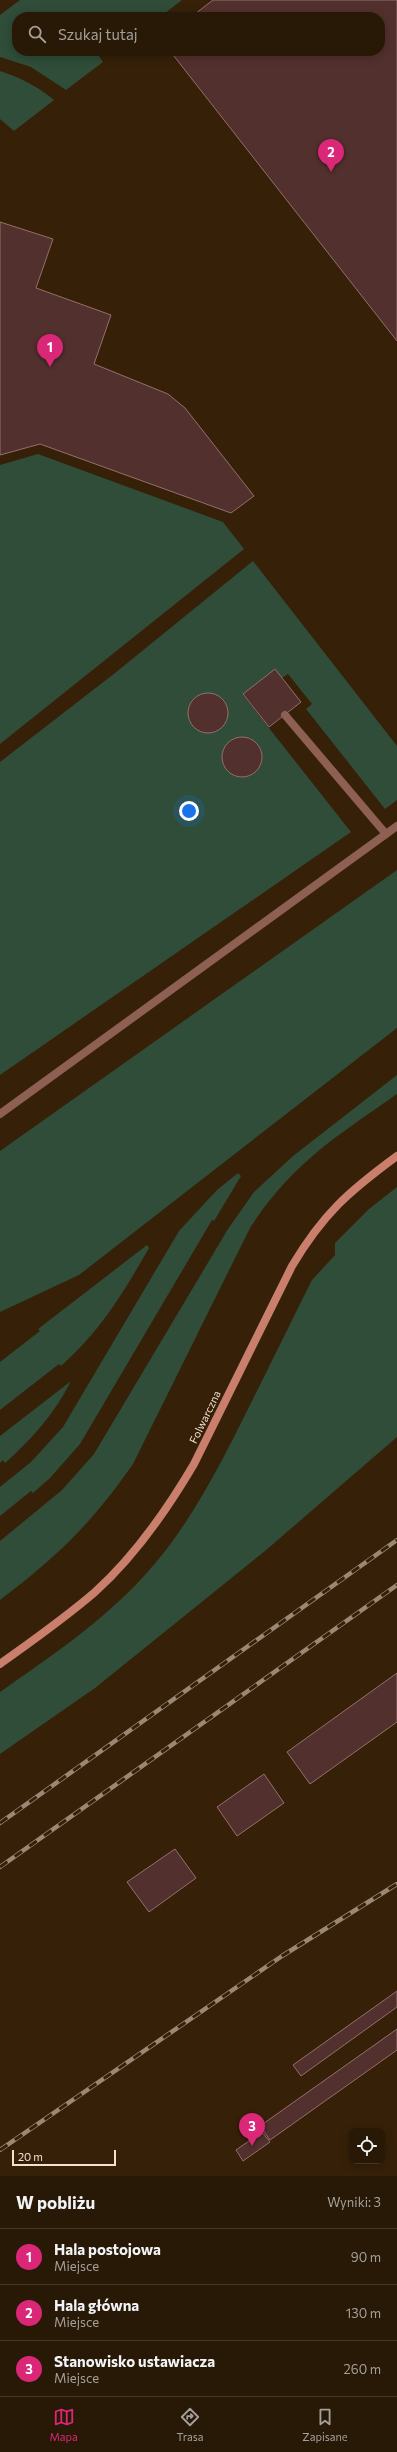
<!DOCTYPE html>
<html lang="pl">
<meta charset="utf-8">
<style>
:root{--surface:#281806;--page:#302110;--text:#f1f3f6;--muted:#a5a09b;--line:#443728;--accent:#db2777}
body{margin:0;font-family:Commissioner,sans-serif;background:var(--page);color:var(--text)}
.controls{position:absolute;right:12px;bottom:12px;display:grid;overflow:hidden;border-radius:8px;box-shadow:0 2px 10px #0003}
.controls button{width:36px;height:36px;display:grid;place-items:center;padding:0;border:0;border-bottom:1px solid var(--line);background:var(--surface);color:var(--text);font:20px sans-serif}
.scale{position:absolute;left:12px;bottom:10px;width:104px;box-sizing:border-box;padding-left:4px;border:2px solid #f1e2d4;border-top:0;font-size:11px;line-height:14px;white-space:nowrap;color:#f1e2d4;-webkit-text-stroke:3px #362008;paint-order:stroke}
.you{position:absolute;left:189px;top:811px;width:14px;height:14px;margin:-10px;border:3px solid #fff;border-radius:50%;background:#1a73e8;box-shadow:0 0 0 6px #1a73e833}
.badge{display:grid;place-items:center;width:26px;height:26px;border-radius:50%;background:var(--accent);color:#fff;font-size:13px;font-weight:700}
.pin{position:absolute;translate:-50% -33px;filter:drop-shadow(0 1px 2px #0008)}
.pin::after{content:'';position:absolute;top:21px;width:14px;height:12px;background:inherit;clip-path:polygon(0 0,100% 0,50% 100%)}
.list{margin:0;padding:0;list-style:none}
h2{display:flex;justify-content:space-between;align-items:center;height:52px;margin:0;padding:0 16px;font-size:17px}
h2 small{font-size:13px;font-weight:400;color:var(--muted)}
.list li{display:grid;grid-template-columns:26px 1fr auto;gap:12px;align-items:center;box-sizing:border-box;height:56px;padding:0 16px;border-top:1px solid var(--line)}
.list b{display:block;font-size:15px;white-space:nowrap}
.list p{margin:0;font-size:13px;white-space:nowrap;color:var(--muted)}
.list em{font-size:13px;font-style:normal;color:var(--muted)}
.icon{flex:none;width:22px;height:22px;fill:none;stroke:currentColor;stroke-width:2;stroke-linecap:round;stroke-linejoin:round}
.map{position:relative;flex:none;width:397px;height:2176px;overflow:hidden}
.search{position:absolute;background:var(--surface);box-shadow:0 2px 10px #0003;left:12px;right:12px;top:12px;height:44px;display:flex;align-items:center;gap:10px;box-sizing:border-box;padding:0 14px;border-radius:16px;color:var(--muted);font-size:15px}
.sheet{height:220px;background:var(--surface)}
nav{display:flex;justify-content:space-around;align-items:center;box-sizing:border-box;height:56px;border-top:1px solid var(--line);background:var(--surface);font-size:11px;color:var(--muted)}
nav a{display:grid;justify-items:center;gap:2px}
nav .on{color:var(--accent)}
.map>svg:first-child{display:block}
.green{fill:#2f4d38}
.building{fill:#52302d;stroke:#956f6b}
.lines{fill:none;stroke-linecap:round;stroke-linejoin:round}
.lane{stroke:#8e5f53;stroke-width:8}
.secondary{stroke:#c97f6b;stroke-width:8}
.rail-casing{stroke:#9a8875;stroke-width:4.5}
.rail{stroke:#362008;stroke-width:3;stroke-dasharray:9;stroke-linecap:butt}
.labels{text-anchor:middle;stroke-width:3;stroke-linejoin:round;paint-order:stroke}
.street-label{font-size:11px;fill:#f1e2d4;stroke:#362008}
</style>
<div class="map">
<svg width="397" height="2176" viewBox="0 0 397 2176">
<rect width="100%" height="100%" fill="#362008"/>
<g class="green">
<path d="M20 0H182L160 17H17V51H95L103 62 66 90 31 67 0 57V15Z"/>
<path d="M0 71C21 78 37 86 54 100L14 131 0 119Z"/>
<path d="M38 454 223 522 244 549 0 744V465Z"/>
<path d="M253 561 397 746V800L385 809 306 709 312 704 288 674 282 678 275 670 243 695 351 832 0 1075V762L115 673Z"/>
<path d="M397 870V1028L79 1275 0 1312V1151Z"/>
<path d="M397 1075V1094C337 1136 291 1164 250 1228L133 1464C92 1523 57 1557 0 1600V1541L62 1490 94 1454 228 1229 254 1192 293 1156Z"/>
<path d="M238 1173 241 1176 214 1221 212 1220 80 1444 50 1478 33 1493 31 1491 0 1516V1487L31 1462 63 1427 179 1231 217 1190Z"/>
<path d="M397 1187V1437L265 1551 95 1688 0 1754V1692C50 1657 102 1622 144 1576 188 1528 217 1471 246 1413 268 1369 290 1324 312 1280L335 1255V1243L369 1209Z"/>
<path d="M147 1245 149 1248C122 1295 101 1330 61 1366L59 1364 0 1410V1362L40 1331 38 1329Z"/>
<path d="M71 1381C55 1413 32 1439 5 1463L3 1460 0 1463V1436Z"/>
</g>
<g class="building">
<path d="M213 0H397V341L170 51H380V17H191Z"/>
<path d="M0 222 53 239 36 288 111 315 94 364 168 394 185 408 254 496 231 513 40 444 0 455Z"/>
<path d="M275 669 301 702 269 727 243 694Z"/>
<circle cx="208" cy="713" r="20"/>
<circle cx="242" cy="757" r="20"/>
<path d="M397 1673V1722L310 1784 287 1752Z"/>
<path d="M264 1774 284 1803 237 1836 217 1807Z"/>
<path d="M175 1849 196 1878 149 1912 127 1882Z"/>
<path d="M397 1991V2007L301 2076 293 2065Z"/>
<path d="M397 2029V2050L270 2140 260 2126Z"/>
<path d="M262 2132 270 2142 243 2161 236 2150Z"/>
</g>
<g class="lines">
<g class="lane">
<path d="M285 715 386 834"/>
<path d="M0 1114 397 826"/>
</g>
<path class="secondary" d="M0 1664C32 1641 65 1618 95 1592 136 1555 167 1510 194 1464L292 1266C323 1214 348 1192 397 1156"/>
<defs>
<g id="rail">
<path d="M0 1823 397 1540"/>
<path d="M0 1867 397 1585"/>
<path d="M0 2150 282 1956 397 1884"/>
</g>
</defs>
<use href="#rail" class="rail-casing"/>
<use href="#rail" class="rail"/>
</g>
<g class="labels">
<g class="street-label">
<text transform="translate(205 1417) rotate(-64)" y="4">Folwarczna</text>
</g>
</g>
</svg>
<div class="controls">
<button><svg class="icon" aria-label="locate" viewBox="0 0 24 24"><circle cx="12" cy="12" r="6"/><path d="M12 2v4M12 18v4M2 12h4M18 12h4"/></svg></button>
</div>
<div class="scale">20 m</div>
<div class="you"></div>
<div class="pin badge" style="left:50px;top:367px">1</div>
<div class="pin badge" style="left:331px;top:172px">2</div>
<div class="pin badge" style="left:252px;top:2146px">3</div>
<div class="search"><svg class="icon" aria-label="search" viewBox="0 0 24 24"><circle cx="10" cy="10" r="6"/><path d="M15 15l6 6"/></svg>Szukaj tutaj</div>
</div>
<section class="sheet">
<h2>W pobliżu<small>Wyniki: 3</small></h2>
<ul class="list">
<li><span class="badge">1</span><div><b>Hala postojowa</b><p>Miejsce</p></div><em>90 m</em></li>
<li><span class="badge">2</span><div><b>Hala główna</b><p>Miejsce</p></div><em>130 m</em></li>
<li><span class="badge">3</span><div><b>Stanowisko ustawiacza</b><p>Miejsce</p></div><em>260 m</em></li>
</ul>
</section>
<nav>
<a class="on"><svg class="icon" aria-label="map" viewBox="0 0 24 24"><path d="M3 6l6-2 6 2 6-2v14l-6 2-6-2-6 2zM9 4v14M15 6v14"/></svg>Mapa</a>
<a><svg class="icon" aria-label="directions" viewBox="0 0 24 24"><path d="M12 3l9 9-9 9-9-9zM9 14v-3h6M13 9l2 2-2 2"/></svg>Trasa</a>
<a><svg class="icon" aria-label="saved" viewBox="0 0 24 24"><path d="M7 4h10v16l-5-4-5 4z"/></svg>Zapisane</a>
</nav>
